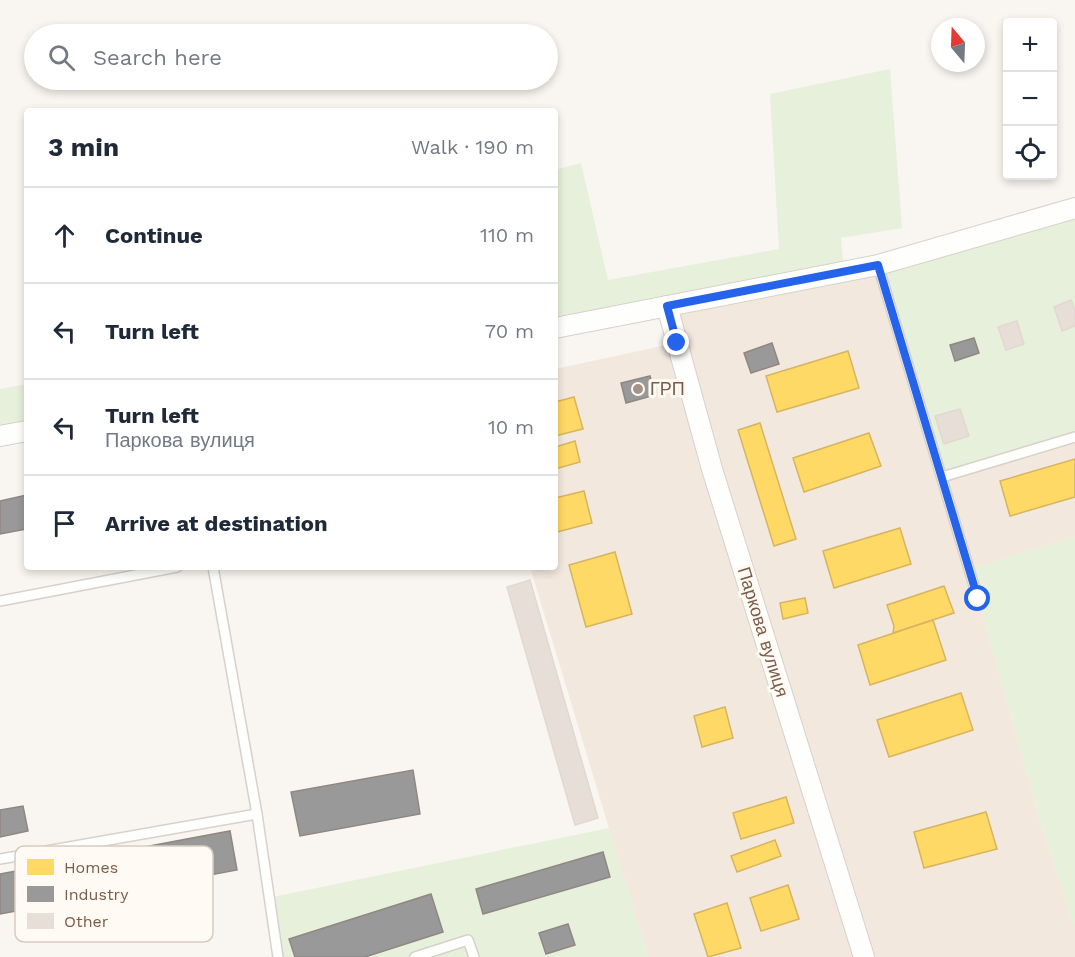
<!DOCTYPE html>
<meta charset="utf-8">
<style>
:root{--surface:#fff;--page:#f2f2f3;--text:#1f2937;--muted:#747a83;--line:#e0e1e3}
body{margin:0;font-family:"Work Sans",sans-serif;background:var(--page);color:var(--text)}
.controls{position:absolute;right:18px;top:18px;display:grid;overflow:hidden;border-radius:6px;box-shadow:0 3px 9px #0003}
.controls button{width:54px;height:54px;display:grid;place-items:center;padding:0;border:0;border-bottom:2px solid var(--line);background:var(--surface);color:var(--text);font:30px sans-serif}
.compass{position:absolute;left:931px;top:18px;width:54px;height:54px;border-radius:50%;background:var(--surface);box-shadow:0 3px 9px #0003;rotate:341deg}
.stop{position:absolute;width:18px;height:18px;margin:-14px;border:4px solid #2563eb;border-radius:50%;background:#fff}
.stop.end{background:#2563eb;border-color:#fff;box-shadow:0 2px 6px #0008}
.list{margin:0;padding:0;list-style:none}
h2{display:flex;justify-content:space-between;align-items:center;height:78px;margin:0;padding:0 24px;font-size:26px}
h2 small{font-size:20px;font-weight:400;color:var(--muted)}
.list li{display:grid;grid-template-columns:39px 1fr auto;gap:18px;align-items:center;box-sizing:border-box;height:96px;padding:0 24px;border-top:2px solid var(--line)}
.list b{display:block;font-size:22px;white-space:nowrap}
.list p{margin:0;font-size:20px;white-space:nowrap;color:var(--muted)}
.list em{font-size:20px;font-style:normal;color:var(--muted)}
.icon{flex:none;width:33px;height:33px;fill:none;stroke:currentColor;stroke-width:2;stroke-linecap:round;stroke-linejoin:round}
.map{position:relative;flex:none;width:1075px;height:957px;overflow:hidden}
.search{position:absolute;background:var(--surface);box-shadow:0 3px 9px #0003;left:24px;top:24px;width:534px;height:66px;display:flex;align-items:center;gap:15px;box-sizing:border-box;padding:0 21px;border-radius:33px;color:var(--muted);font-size:22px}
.panel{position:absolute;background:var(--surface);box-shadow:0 3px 9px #0003;left:24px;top:108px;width:534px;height:462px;border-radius:6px}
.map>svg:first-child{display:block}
.residential{fill:#f2e8de}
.green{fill:#e7f0db}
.homes{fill:#ffd966;stroke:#d7b45e;stroke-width:1.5}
.industry{fill:#999;stroke:#908782;stroke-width:1.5}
.building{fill:#e6ded7;stroke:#e2d8d2;stroke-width:1.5}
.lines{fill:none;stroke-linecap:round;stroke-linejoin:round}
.service-casing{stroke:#d7d1cb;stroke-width:12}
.minor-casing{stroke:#d7d1cb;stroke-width:22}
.service{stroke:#fefefd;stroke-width:9}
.minor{stroke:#fefefd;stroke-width:20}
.route{stroke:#2563eb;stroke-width:8}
.poi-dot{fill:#a69286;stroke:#fffaf3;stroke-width:2}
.labels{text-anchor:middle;stroke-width:6;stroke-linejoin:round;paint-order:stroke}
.poi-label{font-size:18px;fill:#7a5c4d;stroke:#fffaf3;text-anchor:start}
.street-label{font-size:18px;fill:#7a5c4d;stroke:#fffaf3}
.key{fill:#fffaf3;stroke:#d7cbc1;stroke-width:1.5}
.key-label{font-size:16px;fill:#7a5c4d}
</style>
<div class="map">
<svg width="1075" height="957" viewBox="0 0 1075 957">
<rect width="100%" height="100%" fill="#f9f5f0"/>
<path class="residential" d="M878 265 1075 437V537L970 569 1038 814 1075 928V957H648L530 567H555V369L676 343 667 306Z"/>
<g class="green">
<path d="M890 69 902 228 841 238 844 272 555 328V170L581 163 608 280 779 249 770 94Z"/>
<path d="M1075 208V437L942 477 878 265Z"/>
<path d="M27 384V431L0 436V389Z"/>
<path d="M1075 537V928L1038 814 970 569Z"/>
<path d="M609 828 648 957H278L268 898Z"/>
</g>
<g class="homes">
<path d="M848 351 859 388 777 412 766 376Z"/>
<path d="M574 397 583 429 555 436V402Z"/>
<path d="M760 423 796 539 774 546 738 430Z"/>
<path d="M869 433 881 466 804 492 793 458Z"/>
<path d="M575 441 580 462 555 469V447Z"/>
<path d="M1075 459V497L1010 516 1000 481Z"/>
<path d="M584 491 592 523 557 532 555 523V498Z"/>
<path d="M900 528 911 564 834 588 823 551Z"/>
<path d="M615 552 632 614 586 627 569 565Z"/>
<path d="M944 586 954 613 893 633 894 626 887 605Z"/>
<path d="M805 598 808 613 783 619 780 603Z"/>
<path d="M933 620 946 660 870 685 858 645Z"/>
<path d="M961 693 973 730 889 757 877 720Z"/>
<path d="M725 707 733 738 702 747 694 716Z"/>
<path d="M786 797 794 823 741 839 733 813Z"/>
<path d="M986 812 997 849 924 868 914 832Z"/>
<path d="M775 840 781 856 737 872 731 856Z"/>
<path d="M788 885 799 919 761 931 750 898Z"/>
<path d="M727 903 741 948 708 957 694 914Z"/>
</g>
<g class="industry">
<path d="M974 338 979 353 955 361 950 345Z"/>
<path d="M772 343 779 364 751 373 744 353Z"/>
<path d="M650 376 655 395 626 403 621 383Z"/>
<path d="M27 495V529L0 534V501Z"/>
<path d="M413 770 420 814 300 836 291 792Z"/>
<path d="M23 806 28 831 0 837V810Z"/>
<path d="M230 831 237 870 0 914V874Z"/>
<path d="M603 852 610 877 483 914 476 889Z"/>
<path d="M431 894 443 932 365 957H295L289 939Z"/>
<path d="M568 924 575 945 546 954 539 933Z"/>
</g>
<g class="building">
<path d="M1071 300 1075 311V326L1062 331 1054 307Z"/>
<path d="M1017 321 1024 344 1006 350 998 327Z"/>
<path d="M960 409 969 436 944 444 935 416Z"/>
<path d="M530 580 598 818 575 825 507 587Z"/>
</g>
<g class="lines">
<defs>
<g id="service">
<path d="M878 265 978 599"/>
<path d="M942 477 1075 437"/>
<path d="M213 567 257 814 278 957"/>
<path d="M0 601 177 567"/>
<path d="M0 859 257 814"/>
<path d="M415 957 468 940 474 957"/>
</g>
<g id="minor">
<path d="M667 306 712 469 864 957"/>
<path d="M555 328 878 265 1075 208"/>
<path d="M0 436 27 431"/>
</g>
</defs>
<use href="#service" class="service-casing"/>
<use href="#minor" class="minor-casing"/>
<use href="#service" class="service"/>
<use href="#minor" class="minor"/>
</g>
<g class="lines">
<path class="route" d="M677 343 667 306 878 265 978 599"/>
</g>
<circle class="poi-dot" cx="638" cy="389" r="6"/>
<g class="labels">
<g class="poi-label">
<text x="650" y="395">ГРП</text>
</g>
<g class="street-label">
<text transform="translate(763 632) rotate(73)" y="6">Паркова вулиця</text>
</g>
</g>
<rect x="15" y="846" width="198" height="96" rx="9" class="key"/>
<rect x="27" y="859" width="27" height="16" fill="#ffd966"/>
<rect x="27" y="886" width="27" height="16" fill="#999"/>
<rect x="27" y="913" width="27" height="16" fill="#e6ded7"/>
<g class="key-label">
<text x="64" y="873">Homes</text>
<text x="64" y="900">Industry</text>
<text x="64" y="927">Other</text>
</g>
</svg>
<div class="controls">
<button>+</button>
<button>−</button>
<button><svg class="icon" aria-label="locate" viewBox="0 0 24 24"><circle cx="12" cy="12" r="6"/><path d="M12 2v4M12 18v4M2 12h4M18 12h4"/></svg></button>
</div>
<svg class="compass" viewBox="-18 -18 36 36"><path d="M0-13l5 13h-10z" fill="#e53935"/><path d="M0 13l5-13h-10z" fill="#747a83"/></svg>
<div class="stop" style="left:978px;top:599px"></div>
<div class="stop end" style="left:677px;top:343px"></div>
<div class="search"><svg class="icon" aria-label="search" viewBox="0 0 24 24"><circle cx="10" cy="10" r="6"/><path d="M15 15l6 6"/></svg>Search here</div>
<section class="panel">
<h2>3 min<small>Walk · 190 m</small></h2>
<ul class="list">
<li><svg class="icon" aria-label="ahead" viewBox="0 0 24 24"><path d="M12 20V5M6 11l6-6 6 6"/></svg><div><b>Continue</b></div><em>110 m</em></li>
<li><svg class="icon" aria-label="left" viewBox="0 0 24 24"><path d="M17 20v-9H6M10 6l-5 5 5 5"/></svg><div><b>Turn left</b></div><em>70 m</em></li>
<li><svg class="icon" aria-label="left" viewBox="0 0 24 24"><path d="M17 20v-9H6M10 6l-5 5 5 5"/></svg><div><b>Turn left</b><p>Паркова вулиця</p></div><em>10 m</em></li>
<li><svg class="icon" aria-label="arrive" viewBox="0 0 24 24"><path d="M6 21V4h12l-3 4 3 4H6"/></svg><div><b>Arrive at destination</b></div></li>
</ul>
</section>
</div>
